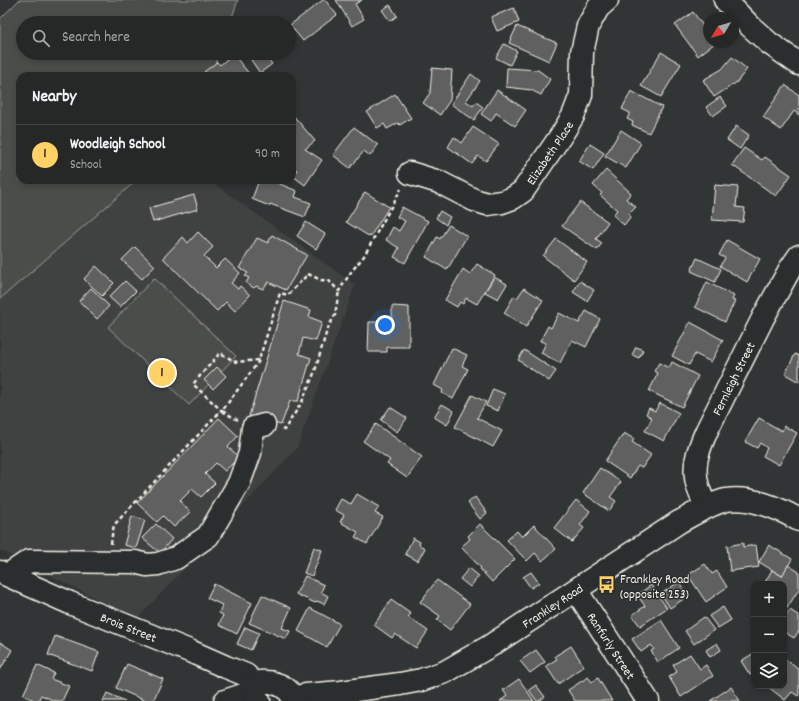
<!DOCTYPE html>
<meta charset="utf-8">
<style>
:root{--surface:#262828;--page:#2e3030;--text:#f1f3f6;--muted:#a4a6a8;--line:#424445;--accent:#ffd166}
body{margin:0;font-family:Dekko,sans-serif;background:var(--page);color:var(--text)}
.controls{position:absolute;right:12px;bottom:12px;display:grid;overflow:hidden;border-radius:8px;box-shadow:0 2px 6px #0003}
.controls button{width:36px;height:36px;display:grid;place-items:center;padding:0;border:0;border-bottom:1px solid var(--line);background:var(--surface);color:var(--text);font:20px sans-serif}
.compass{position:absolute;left:703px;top:12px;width:36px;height:36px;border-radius:50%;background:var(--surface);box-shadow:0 2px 6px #0003;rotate:232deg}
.you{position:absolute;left:385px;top:325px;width:14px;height:14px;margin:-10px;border:3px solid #fff;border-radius:50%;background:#1a73e8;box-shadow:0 0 0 6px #1a73e833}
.badge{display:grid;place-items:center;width:26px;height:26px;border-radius:50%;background:var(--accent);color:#111;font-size:13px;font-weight:700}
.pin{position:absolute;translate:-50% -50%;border:2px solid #fff;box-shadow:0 1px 4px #0006}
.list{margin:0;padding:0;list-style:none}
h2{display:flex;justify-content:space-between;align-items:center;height:52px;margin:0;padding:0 16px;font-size:17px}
h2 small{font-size:13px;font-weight:400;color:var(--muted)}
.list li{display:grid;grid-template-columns:26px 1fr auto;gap:12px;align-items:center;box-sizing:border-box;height:60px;padding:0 16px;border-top:1px solid var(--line)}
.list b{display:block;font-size:15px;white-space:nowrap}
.list p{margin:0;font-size:13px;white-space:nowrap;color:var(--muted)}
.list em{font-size:13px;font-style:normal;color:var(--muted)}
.icon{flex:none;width:22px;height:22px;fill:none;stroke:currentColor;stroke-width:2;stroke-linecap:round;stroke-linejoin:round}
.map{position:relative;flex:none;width:799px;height:701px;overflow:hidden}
.search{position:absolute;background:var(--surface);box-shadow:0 2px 6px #0003;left:16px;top:16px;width:280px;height:44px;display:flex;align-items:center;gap:10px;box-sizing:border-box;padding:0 14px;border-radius:22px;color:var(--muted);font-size:15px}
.panel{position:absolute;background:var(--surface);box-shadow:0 2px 6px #0003;left:16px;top:72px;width:280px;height:112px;border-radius:12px}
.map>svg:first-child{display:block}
.built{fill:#404242}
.green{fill:#4b4d4c;stroke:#a09f9a}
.building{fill:#5f605f;stroke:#f4f1e8}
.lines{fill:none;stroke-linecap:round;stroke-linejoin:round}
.minor-casing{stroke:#f4f1e8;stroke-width:25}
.major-casing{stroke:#f4f1e8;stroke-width:25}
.path{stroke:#f4f1e8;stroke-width:2.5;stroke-dasharray:4 3;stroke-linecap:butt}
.minor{stroke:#2a2d2e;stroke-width:22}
.major{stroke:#2a2d2e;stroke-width:22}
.labels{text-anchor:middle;stroke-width:3;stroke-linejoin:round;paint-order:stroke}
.street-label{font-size:13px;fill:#f4f1e8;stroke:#2a2d2e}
.poi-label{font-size:13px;fill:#f4f1e8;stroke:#2a2d2e;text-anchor:start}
</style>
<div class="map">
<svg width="799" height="701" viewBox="0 0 799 701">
<rect width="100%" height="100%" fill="#323535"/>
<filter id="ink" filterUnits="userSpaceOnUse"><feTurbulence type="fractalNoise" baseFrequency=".025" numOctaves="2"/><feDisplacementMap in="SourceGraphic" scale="8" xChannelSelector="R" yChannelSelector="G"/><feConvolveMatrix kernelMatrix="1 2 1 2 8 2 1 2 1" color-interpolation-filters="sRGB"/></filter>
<g filter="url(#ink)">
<path class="built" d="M137 180H209L355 285 297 448 137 619 0 550V299Z"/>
<g class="green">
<path d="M19 0H238L230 23H23V53H219L211 76H20V180H137L0 299V19Z"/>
<path d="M154 278 236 356 189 405 108 327Z"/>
</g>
<g class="building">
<path d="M323 0H325L337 15 303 41 290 25Z"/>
<path d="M336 0H362L355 4 364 19 352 26Z"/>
<path d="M390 5 397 16 390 21 382 10Z"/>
<path d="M514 8 519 22 497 31 491 17Z"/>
<path d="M693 12 709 34V42L715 43 698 56 675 25Z"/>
<path d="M517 26 557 43 549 61 509 43Z"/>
<path d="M504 44 517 51 510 65 496 58Z"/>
<path d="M661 52 681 64 661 97 641 86Z"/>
<path d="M260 53H264L272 64 260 73 251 60Z"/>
<path d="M233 54 251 76H206L207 75 204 72 217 62 220 65Z"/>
<path d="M732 57 747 69 737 82 714 97 703 80 722 69Z"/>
<path d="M432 68 452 70 450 100 440 115 423 103 430 93Z"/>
<path d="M507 68 538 70 550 79 541 95 531 90 506 87Z"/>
<path d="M471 74 480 81 466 101 473 106 476 102 483 107 474 120 451 104Z"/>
<path d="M785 85 799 95V115L794 111 781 130 763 117Z"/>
<path d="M497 90 526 110 515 126 496 113 491 121 481 114Z"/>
<path d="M631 91 662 107 649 133 632 125 633 122 627 119 630 113 622 109Z"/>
<path d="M395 94 411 118 400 125 398 123 387 129 384 124 377 128 367 112Z"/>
<path d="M720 97 727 106 713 116 706 107Z"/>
<path d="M292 114 315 141 305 149 322 160 305 185 293 176 297 170 292 167Z"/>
<path d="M736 126 749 135 740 149 727 140Z"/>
<path d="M354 127 378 145 370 156 364 151 350 168 333 155Z"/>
<path d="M473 127 499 144 486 161 478 156 472 164 448 147 454 137 462 143Z"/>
<path d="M621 130 641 143 626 168 605 156Z"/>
<path d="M590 144 604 153 593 170 579 161Z"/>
<path d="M744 148 762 160 765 157 791 175 776 196 732 165Z"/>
<path d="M606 170 631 193 626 199 636 207 629 214 631 216 624 225 613 215 617 210 600 195 602 193 593 185Z"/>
<path d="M259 180H270L297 191 295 197 311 203 305 217 270 204 269 206 252 199Z"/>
<path d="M715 185 738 187 736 207 745 208 743 222 712 220Z"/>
<path d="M365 192 389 207 370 237 346 222Z"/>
<path d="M194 195 198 209 153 222 149 208Z"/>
<path d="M580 202 608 222 596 239 602 243 597 250 562 226Z"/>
<path d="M402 207 428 221 405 263 394 257 399 248 386 240 393 227 399 231 405 221 397 217Z"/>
<path d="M440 211 450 217 446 225 436 218Z"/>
<path d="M306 222 325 234 316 249 297 236Z"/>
<path d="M449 225 467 236 447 270 426 257 437 237 440 239Z"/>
<path d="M198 232 213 247 204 256 216 268 225 259 240 273 231 283 238 289 240 286 250 295 235 311 226 302 217 311 163 258 183 237 188 243Z"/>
<path d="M272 235 307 255 286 290 268 282 263 289 256 286 254 288 246 283 249 278 245 276 248 273 239 268 257 238 268 243Z"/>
<path d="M556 239 587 262 574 280 543 256Z"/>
<path d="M727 240 760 259 747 282 720 266 725 258 719 255Z"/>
<path d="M135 247 155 266 142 279 122 260Z"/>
<path d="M697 258 721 269 715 282 691 271Z"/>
<path d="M477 264 495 275 477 304 466 298 463 304 460 302 457 307 445 300 463 269 470 274Z"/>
<path d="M96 266 114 283 102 296 84 279Z"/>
<path d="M494 277 507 284 498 299 485 292Z"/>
<path d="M125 281 136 291 120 307 109 297Z"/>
<path d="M580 281 594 290 587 301 573 292Z"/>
<path d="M707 282 734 296 732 300 735 301 725 322 695 307Z"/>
<path d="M91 288 109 306 97 319 79 301Z"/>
<path d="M524 288 543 300 526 327 504 313 514 296 517 298Z"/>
<path d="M284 301 311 310 309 317 322 322 316 341 303 338 299 354 311 358 298 401H290L281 425 249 416Z"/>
<path d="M392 306 409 307V347H387V352H368L369 322H392Z"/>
<path d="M586 311 600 319 586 347 572 340 560 363 541 353 546 343 540 341 548 326 551 328 559 313 579 323Z"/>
<path d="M690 322 723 340 711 362 695 354 689 365 672 356Z"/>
<path d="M636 347 643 350 639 358 632 355Z"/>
<path d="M452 348 467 355 462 366 468 369 453 399 442 393 443 390 434 385Z"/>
<path d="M524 350 556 371 549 381 518 360Z"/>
<path d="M795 354 799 356V382L785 374Z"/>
<path d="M672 362 698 376 682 407 649 391 658 373 654 371 659 363 669 368Z"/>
<path d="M217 367 226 376 213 389 204 380Z"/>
<path d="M493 389 505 394 498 411 486 406Z"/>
<path d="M472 395 486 402 477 418 502 431 493 447 455 427Z"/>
<path d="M660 403 679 413 664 441 645 431 652 418 646 414 649 408 655 411Z"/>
<path d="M442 404 454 411 447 425 434 417Z"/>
<path d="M390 407 407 418 397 432 381 420Z"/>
<path d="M219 418 238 436 228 447 239 457 225 471 216 463 205 474 215 483 201 497 192 489 180 501 190 512 174 527 163 516 157 522 137 503Z"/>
<path d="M759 418 782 431 784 426 797 433 779 465 763 456 767 448 760 443 757 448 745 442Z"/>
<path d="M376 424 422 457 407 478 387 464 390 460 363 441Z"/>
<path d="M624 433 634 439 632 442 651 455 642 468 638 466 630 478 605 461Z"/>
<path d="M600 468 621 482 610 497 616 501 609 511 583 493Z"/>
<path d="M357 494 379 507 375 513 383 517 367 544 355 537 358 532 340 522 344 515 335 510 341 499 351 504Z"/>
<path d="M475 497 487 513 480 519 468 503Z"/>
<path d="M576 500 590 511 580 525 584 528 572 542 554 528Z"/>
<path d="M132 516 145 520 136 548 124 545Z"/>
<path d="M156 524 172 539 160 553 142 538Z"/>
<path d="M480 524 515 559 492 582 480 569 481 568 461 547 470 539 468 536Z"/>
<path d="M534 525 556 549 542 561 535 553 527 561 507 540 517 531 522 537Z"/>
<path d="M413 538 420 542 419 545 425 548 418 561 405 554Z"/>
<path d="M743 543V547L756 545 759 567 730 571 727 546Z"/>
<path d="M769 545 792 559 782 576 759 562Z"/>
<path d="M314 547 322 550 312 576 304 573Z"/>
<path d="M705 564 712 574 717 571 727 587 706 602 688 575Z"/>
<path d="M788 565 799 572V589L784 613V584H764L772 570 782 576Z"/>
<path d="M469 568 479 576 470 587 460 579Z"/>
<path d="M531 572 539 583 531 588 523 577Z"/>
<path d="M305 576 324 585 321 592 328 596 324 604 317 601 315 603 296 594Z"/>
<path d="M437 580 470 604 450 630 437 620 440 616 420 602Z"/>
<path d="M679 582 688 596 670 608 661 594Z"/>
<path d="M214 584 252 603 237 634 219 625 223 615 219 613 222 605 207 598Z"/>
<path d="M651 585 667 608 640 626 632 615 645 606 637 595Z"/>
<path d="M262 595 291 608 282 628 290 631 286 639 249 623Z"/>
<path d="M391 600 411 614 408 617 428 631 416 648 395 634 392 638 374 625Z"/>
<path d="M723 607 731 620 718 628 709 616Z"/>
<path d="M310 608 340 624 327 647 298 631Z"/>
<path d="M790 610 799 616V631L794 638 784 632V619Z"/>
<path d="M704 617 714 630 694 644 685 631Z"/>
<path d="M661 620 679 648 658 662 651 651 654 649 651 645 641 652 632 639Z"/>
<path d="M245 627 259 633 251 650 237 644Z"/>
<path d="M55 636 99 652 92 671 48 655Z"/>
<path d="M0 642 12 650 0 670Z"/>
<path d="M717 643 721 650 710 657 706 650Z"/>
<path d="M571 646 584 666 558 684 546 666 557 659 555 656Z"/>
<path d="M536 650 545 662 530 673 520 661Z"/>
<path d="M754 653V672L750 675 741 661Z"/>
<path d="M690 654 700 669 706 665 713 676 681 697 669 677 677 672 673 665Z"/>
<path d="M784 658 799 670V694L798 696 792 692 785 700 767 686H784Z"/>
<path d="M127 664 163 679 153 701H146L116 688Z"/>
<path d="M37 665 54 673 51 679 69 686 62 701H55L41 695 38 701H36L23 695Z"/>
<path d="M588 677 592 682 598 678 612 701H575L568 690Z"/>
<path d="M519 679 534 701H500L507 696 503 690Z"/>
<path d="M536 685 545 697 539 701H537L529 690Z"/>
<path d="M731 687 740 701H710Z"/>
<path d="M107 693 125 701H103Z"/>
</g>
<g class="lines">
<defs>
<g id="minor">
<path d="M725 0 750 26 769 43 799 64"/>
<path id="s1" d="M410 173 439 182 474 200 487 204 502 202 513 198 523 191 562 134 573 116 581 95 582 52 588 26 598 8 607 0"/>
<path id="s2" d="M707 507C704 502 701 496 699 490 691 468 698 450 707 430L763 318 790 269 799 256"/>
<path d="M8 575 29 561 135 562 147 565 158 564 176 558 208 536 239 483 250 453 253 428 264 425"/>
<path id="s3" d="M576 590 648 701"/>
<path id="s4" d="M293 698 306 695 341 692 400 684 421 680 445 672 490 646 679 522C694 514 709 504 726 500 750 496 779 508 799 520"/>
<path d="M225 701 252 692"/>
</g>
<g id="major">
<path id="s5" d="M0 572 70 603 192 652 226 667 246 675 254 684"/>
<path d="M259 701C232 674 292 677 293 701"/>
</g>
</defs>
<use href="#minor" class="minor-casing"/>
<use href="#major" class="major-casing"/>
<g class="path">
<path d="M238 420 222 411 259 361"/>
<path d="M282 429 284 430 302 402 315 371 327 330 335 315 339 291"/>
<path d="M111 544 112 535 114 525 216 416 222 411 193 384 220 353 236 362 259 360 280 293 288 295 308 274 321 280 329 281 339 291 351 272 364 256 401 189"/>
</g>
<use href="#minor" class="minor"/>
<use href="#major" class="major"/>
</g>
</g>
<defs>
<symbol id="bus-bare" viewBox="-9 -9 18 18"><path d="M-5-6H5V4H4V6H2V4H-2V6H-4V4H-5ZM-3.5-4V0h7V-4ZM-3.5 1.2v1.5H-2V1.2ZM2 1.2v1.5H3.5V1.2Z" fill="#ffd166" stroke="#2a2d2e" stroke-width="2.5" paint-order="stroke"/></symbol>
</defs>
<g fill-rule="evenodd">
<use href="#bus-bare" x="594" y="572" width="25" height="25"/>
</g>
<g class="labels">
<g class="street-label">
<text dy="5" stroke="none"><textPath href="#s1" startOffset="169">Elizabeth Place</textPath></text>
<text dy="5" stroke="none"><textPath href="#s2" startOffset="139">Fernleigh Street</textPath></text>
<text dy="5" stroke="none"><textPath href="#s4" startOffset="281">Frankley Road</textPath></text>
<text dy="5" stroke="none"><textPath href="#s5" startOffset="140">Brois Street</textPath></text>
<text dy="5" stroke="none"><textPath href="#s3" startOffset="66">Ranfurly Street</textPath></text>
</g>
<g class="poi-label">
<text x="620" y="583">Frankley Road<tspan x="620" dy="15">(opposite 253)</tspan></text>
</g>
</g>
</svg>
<div class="controls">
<button>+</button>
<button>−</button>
<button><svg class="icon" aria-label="layers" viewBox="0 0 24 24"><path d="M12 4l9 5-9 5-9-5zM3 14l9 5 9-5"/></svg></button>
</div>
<svg class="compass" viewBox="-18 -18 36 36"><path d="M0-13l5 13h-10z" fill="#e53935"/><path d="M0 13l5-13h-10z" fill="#a4a6a8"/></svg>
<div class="you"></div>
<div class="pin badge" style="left:162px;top:373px">1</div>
<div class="search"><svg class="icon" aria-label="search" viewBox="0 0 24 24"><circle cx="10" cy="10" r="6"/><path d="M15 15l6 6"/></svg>Search here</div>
<section class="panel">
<h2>Nearby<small></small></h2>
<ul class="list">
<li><span class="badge">1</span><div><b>Woodleigh School</b><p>School</p></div><em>90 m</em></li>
</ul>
</section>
</div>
